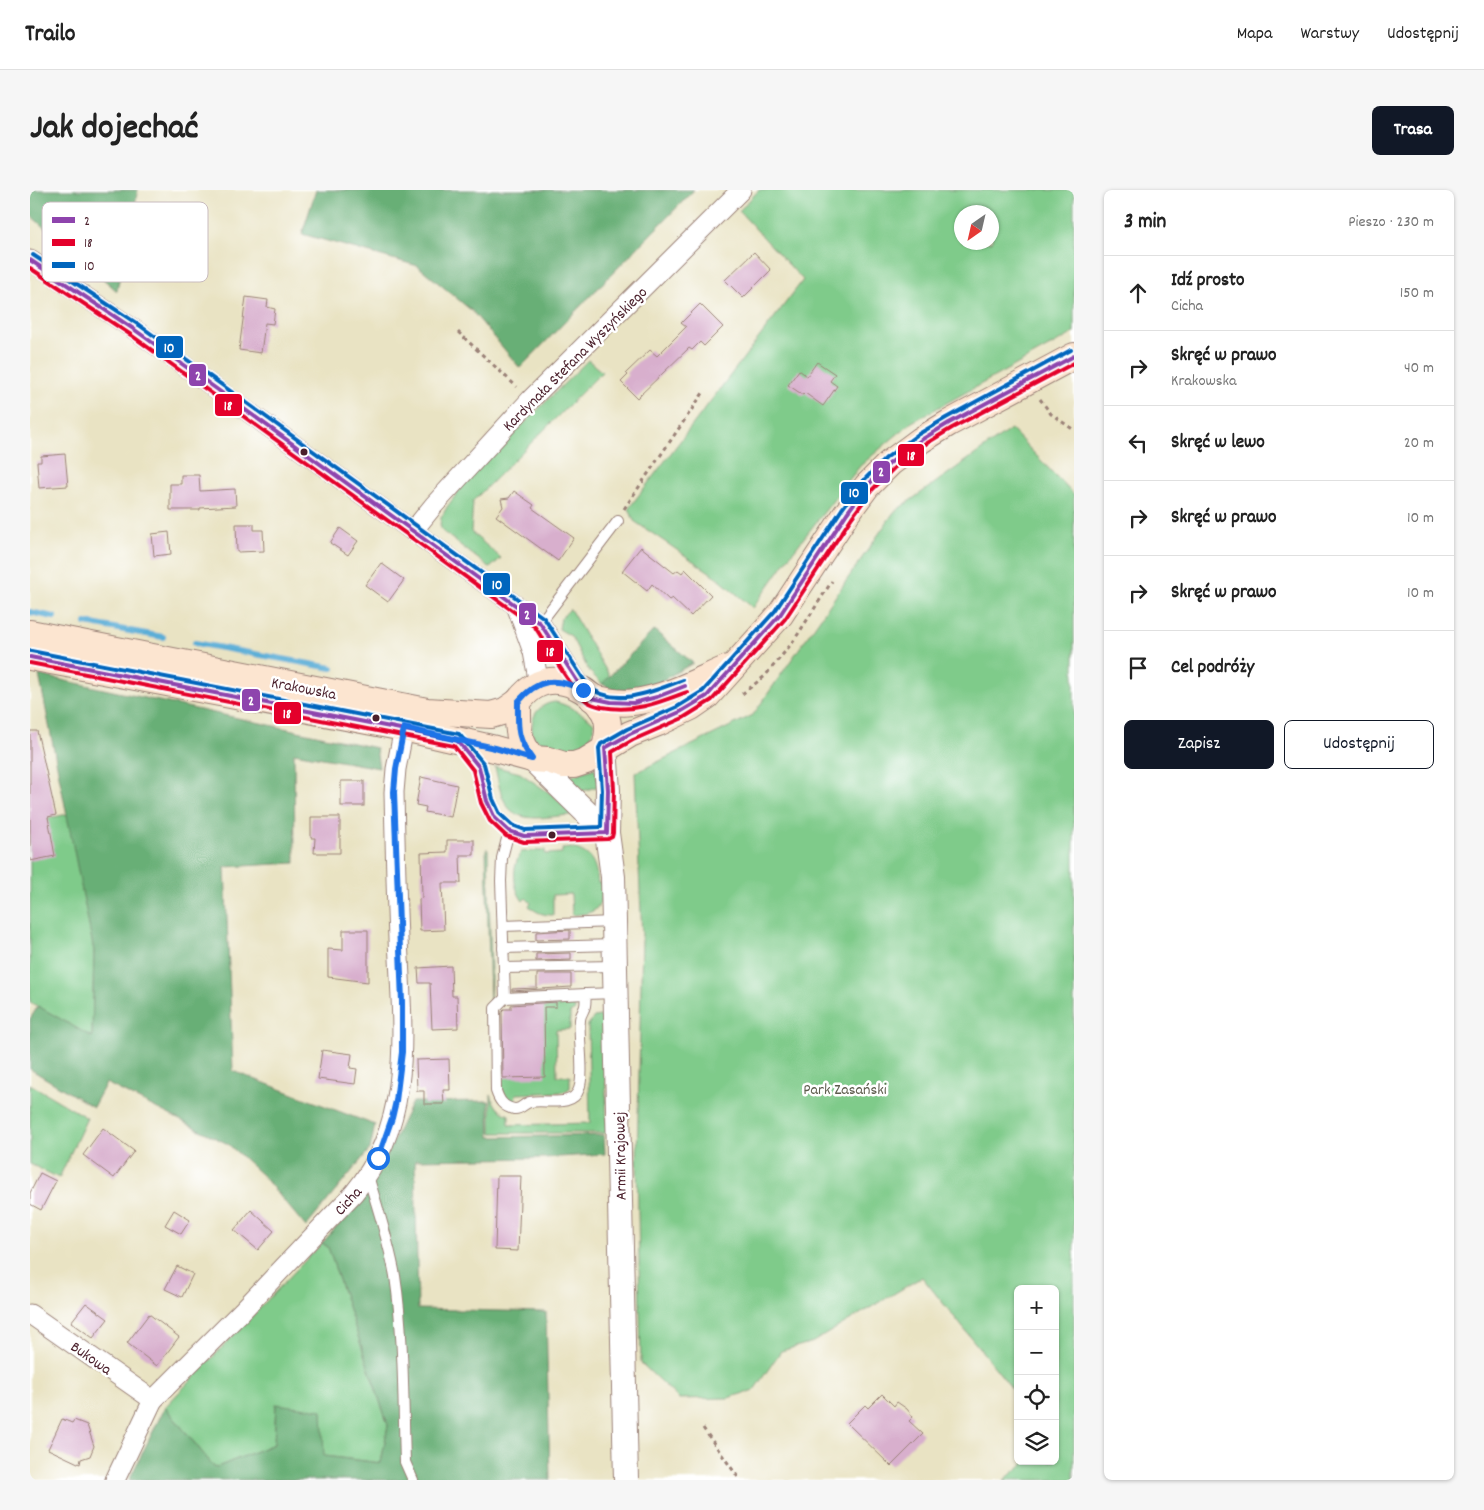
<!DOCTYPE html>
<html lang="pl">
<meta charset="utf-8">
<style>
:root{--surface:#fff;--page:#f6f6f6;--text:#222;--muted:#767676;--line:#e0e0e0;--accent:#111827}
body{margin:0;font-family:Dekko,sans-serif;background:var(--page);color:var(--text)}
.controls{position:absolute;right:15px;bottom:15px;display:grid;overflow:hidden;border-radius:8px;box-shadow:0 1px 4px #0004}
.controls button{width:45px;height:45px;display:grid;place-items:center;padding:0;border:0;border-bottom:1px solid var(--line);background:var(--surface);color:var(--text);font:25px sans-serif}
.compass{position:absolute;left:924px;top:15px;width:45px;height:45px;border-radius:50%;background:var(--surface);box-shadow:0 1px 4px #0004;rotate:214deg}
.stop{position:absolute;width:15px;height:15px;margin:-11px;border:4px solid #1a73e8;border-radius:50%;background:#fff}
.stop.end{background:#1a73e8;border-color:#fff;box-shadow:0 1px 5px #0008}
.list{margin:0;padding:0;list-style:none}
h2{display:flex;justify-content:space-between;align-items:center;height:65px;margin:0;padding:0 20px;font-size:21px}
h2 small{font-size:16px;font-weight:400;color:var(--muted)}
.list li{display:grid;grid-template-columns:32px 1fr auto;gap:15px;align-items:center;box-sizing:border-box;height:75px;padding:0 20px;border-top:1px solid var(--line)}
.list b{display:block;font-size:19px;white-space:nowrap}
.list p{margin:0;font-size:16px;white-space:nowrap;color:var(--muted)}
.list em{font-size:16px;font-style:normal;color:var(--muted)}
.actions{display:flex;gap:10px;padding:15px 20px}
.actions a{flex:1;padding:11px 0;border:1px solid var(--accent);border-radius:8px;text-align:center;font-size:18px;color:var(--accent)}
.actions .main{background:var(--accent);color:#fff}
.icon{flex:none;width:28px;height:28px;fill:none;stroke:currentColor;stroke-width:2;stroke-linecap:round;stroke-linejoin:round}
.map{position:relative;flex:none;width:1044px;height:1290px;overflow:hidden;border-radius:8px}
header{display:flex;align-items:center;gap:30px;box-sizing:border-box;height:70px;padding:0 25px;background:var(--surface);border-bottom:1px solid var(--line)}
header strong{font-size:24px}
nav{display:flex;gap:28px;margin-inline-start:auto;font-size:18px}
.intro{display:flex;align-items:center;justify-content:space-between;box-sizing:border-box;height:120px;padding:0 30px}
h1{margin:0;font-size:35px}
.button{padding:12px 22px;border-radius:8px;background:var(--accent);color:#fff;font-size:18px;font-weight:700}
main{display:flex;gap:30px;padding:0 30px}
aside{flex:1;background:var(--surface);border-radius:8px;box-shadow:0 1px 4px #0004}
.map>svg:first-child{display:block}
.green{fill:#7fcb8a;stroke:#64755a;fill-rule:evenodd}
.forest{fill:#67af76;stroke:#586750}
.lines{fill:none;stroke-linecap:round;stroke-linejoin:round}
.stream{stroke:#5baed7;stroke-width:6}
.building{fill:#d8afcd}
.service-casing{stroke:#9a8177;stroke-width:12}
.minor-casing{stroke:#9a8177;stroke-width:21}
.tertiary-casing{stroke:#9a8177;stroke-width:26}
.secondary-casing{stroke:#9a8177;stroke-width:28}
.path{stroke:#9a8177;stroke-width:3;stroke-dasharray:4 4;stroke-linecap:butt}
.service{stroke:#fff;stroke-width:10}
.minor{stroke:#fff;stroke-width:19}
.tertiary{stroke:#fff;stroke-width:24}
.secondary{stroke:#fce5d0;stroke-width:26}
.bus-1-casing{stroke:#fff;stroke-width:8}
.bus-2-casing{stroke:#fff;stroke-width:8}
.bus-3-casing{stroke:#fff;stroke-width:8}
.bus-1{stroke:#8e44ad;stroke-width:4}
.bus-2{stroke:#e4002b;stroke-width:4}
.bus-3{stroke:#0065bd;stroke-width:4}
.route{stroke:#1a73e8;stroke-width:6}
.bus-dot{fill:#4a1f2b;stroke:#fff;stroke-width:2}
.labels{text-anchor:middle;stroke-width:5;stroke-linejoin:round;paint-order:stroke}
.street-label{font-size:16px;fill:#4a1f2b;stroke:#fff}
.park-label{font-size:16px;fill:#5d5b4c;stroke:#fff}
.key{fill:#fff;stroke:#c9bcbf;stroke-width:1}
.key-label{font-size:14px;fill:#4a1f2b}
.line-badge{stroke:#fff;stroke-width:2}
.badge-label{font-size:14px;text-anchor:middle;font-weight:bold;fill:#fff}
</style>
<header>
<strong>Trailo</strong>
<nav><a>Mapa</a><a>Warstwy</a><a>Udostępnij</a></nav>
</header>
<div class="intro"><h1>Jak dojechać</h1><a class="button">Trasa</a></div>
<main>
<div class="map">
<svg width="1044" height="1290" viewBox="0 0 1044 1290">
<rect width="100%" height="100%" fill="#fff"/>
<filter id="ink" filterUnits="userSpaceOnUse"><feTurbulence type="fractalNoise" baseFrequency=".02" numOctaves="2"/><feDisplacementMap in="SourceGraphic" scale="10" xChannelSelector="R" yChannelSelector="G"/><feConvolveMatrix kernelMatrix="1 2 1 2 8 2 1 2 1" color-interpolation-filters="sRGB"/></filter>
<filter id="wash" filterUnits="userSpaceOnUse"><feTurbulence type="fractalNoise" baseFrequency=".0096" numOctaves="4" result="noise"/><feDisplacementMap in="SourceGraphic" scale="20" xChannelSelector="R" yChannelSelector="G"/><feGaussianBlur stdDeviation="1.12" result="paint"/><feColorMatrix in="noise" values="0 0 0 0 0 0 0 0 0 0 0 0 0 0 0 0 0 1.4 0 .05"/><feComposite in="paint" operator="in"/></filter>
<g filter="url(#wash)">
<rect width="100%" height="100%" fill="#e9e3c3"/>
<g class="green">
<path d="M729 0H1044V143L882 232 857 253 830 276 759 367 723 418 684 385 604 331 599 318 773 90 709 21ZM932 22H962V52H932Z"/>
<path d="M558 170 572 182 443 311 441 342 471 368 460 378 412 341 410 335 411 328 417 317 436 291Z"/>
<path d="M981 239 1044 305V1290H974L997 1271H1025V1099H988V1206L892 1087 783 1152 751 1161 724 1200 698 1208 649 1209 611 1173 607 971 612 748 605 583 723 525 864 322Z"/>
<path d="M540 419 580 487 572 494 559 481 541 446 529 439 531 428Z"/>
<path d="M525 512C534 513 558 526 564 533 564 548 553 564 536 560 531 559 526 556 521 554 514 551 508 553 503 546 499 529 507 514 525 512Z"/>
<path d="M465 577H467L490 583 524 606 541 623 540 625C519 626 486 636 475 612 469 602 468 589 465 577Z"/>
<path d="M565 578 569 596 553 601 538 587Z"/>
<path d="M38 624 64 761 62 848 0 812V632Z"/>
<path d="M541 658C562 662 566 674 568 693H574C571 718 568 724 542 725L541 704 523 705V725C513 725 507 723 499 716L501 713 496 708 493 711C482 697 482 677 491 662L515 660V664L532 663V659Z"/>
<path d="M456 659H458L461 787 460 811Z"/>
<path d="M544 813 545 820 540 823V839L526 840 527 886H540V898L534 902 486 904 485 912 476 910 470 893 514 817H526V814Z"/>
<path d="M570 826 574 830 577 943H461V904C464 915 468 921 479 925V935L560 933 558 835 564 827Z"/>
<path d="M0 894 57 928 29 988 0 974Z"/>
<path d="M292 1053 298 1057 358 1235 351 1273 294 1266 246 1214 244 1254 185 1278 135 1217Z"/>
</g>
<g class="forest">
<path d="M0 0H108L87 101 0 25Z"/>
<path d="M286 0H664L490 178 442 121 388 76 272 44Z"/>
<path d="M624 440 663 473 610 503 582 499 572 494Z"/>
<path d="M9 485 346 558 349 578 264 563 265 673 195 677 203 881 345 935 340 959 276 1037 233 986 198 954 76 893 63 917 0 879V829L8 816 62 847 64 761Z"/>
<path d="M459 911 460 947 574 945 575 964 514 968 385 970 388 1119 516 1122 520 1290H99L135 1217 185 1278 244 1254 246 1214 292 1220 294 1266 351 1273 358 1235 298 1057 292 1053 339 1001 382 912Z"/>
</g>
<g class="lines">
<g class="stream">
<path d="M0 422 24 427"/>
<path d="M56 433 133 447"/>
<path d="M165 453 302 478"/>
</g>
</g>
<g id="blocks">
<g class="building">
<path d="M724 62 741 80 713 108 695 90Z"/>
<path d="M216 107 238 110 237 117 245 119 243 134 235 133 231 163 209 160Z"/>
<path d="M670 114 693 137 674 156 670 152 662 160 659 158 607 208 591 192 598 185 596 183 620 160 627 166 656 137 651 133Z"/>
<path d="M787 172 805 184 800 191 807 196 793 216 775 203 773 205 758 195 769 180 777 186Z"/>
<path d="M35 264 38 296 9 298 7 272H11V266Z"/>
<path d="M151 285H169L170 301 205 299 206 316 170 318V320H140V294H151Z"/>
<path d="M484 301 504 315 502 318 544 348 528 371 466 326 473 317 471 309 479 308Z"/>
<path d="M206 334H224V340H233L234 361 207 362Z"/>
<path d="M310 338 328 351 318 365 300 353Z"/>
<path d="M139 342 141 364 124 366 122 344Z"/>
<path d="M611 357 644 383 648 380 652 383 655 379 681 405 661 426 642 408 639 410 622 394 617 401 592 381Z"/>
<path d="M351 373 374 390 358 412 335 395Z"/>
<path d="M0 541H7L26 625 18 627 25 666 0 671Z"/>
<path d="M391 587 427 595 421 627 395 622 396 617 386 615Z"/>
<rect x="311" y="591" width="23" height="25"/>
<path d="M281 627H310V663H284L285 648H281Z"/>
<path d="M417 650H444V665H430L431 693H412L414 740 390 741 389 709 392 708 391 663 417 662Z"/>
<path d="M313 740H338V792L298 787V759L313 760Z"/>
<path d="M540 740V749L506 750V742Z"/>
<path d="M541 763V770L506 771V764Z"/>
<path d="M421 776 422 806H427L428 838 402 839 400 793H389L388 778Z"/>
<path d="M507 784H541V797L482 801V799L507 798Z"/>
<path d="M526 812V817H514L515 887 473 888 472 821 474 819H481V815Z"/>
<path d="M292 860 322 864 320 878 327 879 325 894 288 889Z"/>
<path d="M419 869 420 900H413L414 914H394V901H387L386 870Z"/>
<path d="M73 938 104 961 84 988 53 965Z"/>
<path d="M10 983 26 991 11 1020 0 1014V1003Z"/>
<path d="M467 986H491L488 1061 465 1060Z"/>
<path d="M144 1020 160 1030 151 1044 135 1035Z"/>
<path d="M221 1020 244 1041 228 1060 204 1040Z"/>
<path d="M147 1076 163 1084 152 1107 135 1099Z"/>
<path d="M56 1113 78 1129 63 1148 41 1132Z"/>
<path d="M119 1124 149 1147 127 1176 97 1153Z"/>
<path d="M852 1204 864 1216 867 1212 877 1219 883 1227 879 1231 893 1244 861 1276 817 1233 835 1215 838 1218Z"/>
<path d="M32 1229 42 1233 44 1230 57 1235 64 1256 60 1266 51 1269 50 1274 18 1259Z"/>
</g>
</g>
</g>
<g filter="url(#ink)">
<use href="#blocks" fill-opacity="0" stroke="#9a8177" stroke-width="1"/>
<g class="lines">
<defs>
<g id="service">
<path d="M508 436 588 331"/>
<path d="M433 556 449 577 457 611 465 628 479 641 494 646 572 643"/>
<path d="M479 641 472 668 471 691 475 808 465 818 466 901C469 910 473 917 484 919 491 920 494 913 500 912 515 909 543 918 549 899 555 883 548 849 550 830 550 825 554 821 555 816 556 812 555 808 556 804L586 803"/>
<path d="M473 736 584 732"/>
<path d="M473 758 585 755"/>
<path d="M474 778 585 776"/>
<path d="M475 808 556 804"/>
<path d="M338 986C348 1019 359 1052 365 1086 374 1147 373 1210 375 1272L383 1290"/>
</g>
<g id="minor">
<path d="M0 70 105 140 510 433 553 500"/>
<path d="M383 341 404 315 501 209 711 0"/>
<path d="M487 418 503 462 509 494"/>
<path d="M0 1124 123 1210"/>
<path d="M85 1290 123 1210 212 1121 324 1003C385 930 372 838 368 749 366 700 365 651 364 602L366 579 374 538"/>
</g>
<g id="tertiary">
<path d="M575 558 578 600 577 643 583 687 584 732 596 1290"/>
<path d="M502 569 577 643"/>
</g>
<g id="secondary">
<path d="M0 443 397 521 461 525 475 521 488 512"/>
<path d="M0 467 374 538 465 559 502 569 518 570 534 575H544L556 571 600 544 628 533 661 517 677 506 750 425 817 323 837 296 860 273 891 250 919 233 1044 166"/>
<path d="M562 508C576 511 590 514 604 512 636 508 668 491 698 478"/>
<path d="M502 569C486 547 488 538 488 512 494 504 500 498 509 494 532 484 560 500 573 520 581 532 578 546 575 558"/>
</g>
</defs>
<use href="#service" class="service-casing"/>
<use href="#minor" class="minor-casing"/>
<use href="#tertiary" class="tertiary-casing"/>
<use href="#secondary" class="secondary-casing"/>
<g class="path">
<path d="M428 142 487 197"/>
<path d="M1010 209 1021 224 1044 240"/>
<path d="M594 319 673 203"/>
<path d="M712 504 735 486 763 452 802 391"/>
<path d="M673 1238 710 1290"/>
</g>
<use href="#service" class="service"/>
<use href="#minor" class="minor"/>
<use href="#tertiary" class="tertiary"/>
<use href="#secondary" class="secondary"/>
<defs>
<g id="bus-1">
<path d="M0 70 105 140 510 433 553 500 562 508 581 512 603 513 627 507 655 496"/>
<path d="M0 467 427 550 449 577 457 611 465 628 479 641 494 646 577 643 578 600 575 558 600 544 650 522 677 506 750 425 817 323 837 296 860 273 891 250 919 233 1044 166"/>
</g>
<g id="bus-2">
<path d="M0 78 101 145 505 437C517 455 542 502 558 512 562 515 568 516 572 517 604 523 628 513 657 502"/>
<path d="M0 473 424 556 443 580 451 613 460 631 476 646 494 652 578 649 582 647 583 643 584 600 582 562 603 550 653 528 682 510 755 429 822 327 842 300 864 278 894 255 922 238 1044 173"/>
</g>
<g id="bus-3">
<path d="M3 65 109 135 514 428 558 496C584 519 625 501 653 490"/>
<path d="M1 461 429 544 454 574 463 609 470 624 482 635 495 640 571 637 572 600 569 558 571 554 597 539 647 517 673 501 745 421 812 319 832 292 856 268 887 245 916 228 1041 160"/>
</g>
</defs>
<use href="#bus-1" class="bus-1-casing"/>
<use href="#bus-2" class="bus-2-casing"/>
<use href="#bus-3" class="bus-3-casing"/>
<use href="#bus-1" class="bus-1"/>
<use href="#bus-2" class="bus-2"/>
<use href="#bus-3" class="bus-3"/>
</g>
</g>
<g class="lines" filter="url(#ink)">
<path class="route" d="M348 968 362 928 366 911 372 862V812L364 602 366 579 374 538 465 558 502 569C486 547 488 538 488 512 508 488 526 487 553 500"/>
</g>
<g class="bus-dot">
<circle cx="274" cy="262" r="4.5"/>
<circle cx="346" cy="528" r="4.5"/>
<circle cx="522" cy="645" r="4.5"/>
</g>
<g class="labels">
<g class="street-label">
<text transform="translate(544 168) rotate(-45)" y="6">Kardynała Stefana Wyszyńskiego</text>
<text transform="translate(274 497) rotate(11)" y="6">Krakowska</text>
<text transform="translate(589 966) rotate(-91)" y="6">Armii Krajowej</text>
<text transform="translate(317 1010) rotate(-48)" y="6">Cicha</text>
<text transform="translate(62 1167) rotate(35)" y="6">Bukowa</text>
</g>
<g class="park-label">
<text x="815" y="904">Park Zasański</text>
</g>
</g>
<rect x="12" y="12" width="166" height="80" rx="8" class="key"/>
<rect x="22" y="27" width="23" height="6" fill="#8e44ad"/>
<rect x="22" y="49" width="23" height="7" fill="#e4002b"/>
<rect x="22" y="72" width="23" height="6" fill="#0065bd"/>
<g class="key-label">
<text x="54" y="35">2</text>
<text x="54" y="57">18</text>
<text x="54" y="80">10</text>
</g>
<g class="line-badge">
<rect x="125" y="145" width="29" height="24" rx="5" fill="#0065bd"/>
<rect x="158" y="173" width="19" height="24" rx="5" fill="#8e44ad"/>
<rect x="184" y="203" width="29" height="24" rx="5" fill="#e4002b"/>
<rect x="867" y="253" width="28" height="24" rx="5" fill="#e4002b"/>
<rect x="842" y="270" width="19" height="24" rx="5" fill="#8e44ad"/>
<rect x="810" y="291" width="29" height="24" rx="5" fill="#0065bd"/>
<rect x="452" y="382" width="29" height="24" rx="5" fill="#0065bd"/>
<rect x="488" y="412" width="19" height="24" rx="5" fill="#8e44ad"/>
<rect x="506" y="449" width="28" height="24" rx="5" fill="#e4002b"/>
<rect x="211" y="498" width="20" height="24" rx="5" fill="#8e44ad"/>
<rect x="243" y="511" width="29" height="24" rx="5" fill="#e4002b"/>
</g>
<g class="badge-label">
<text x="139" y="162">10</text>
<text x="168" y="190">2</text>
<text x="198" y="220">18</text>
<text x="881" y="270">18</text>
<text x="851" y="286">2</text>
<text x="824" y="307">10</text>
<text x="467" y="399">10</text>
<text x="497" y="429">2</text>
<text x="520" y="466">18</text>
<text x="221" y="515">2</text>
<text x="257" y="528">18</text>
</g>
</svg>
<div class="controls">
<button>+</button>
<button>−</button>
<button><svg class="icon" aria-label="locate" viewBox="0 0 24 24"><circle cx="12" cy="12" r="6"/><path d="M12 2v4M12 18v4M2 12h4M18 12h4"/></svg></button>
<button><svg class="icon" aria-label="layers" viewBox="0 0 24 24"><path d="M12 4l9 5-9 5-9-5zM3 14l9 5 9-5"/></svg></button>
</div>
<svg class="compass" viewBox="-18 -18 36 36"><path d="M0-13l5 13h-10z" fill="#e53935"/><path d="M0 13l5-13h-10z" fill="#767676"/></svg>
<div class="stop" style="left:348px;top:968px"></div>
<div class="stop end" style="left:553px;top:500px"></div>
</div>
<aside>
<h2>3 min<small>Pieszo · 230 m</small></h2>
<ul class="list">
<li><svg class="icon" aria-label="ahead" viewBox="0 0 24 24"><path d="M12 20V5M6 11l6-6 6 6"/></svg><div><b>Idź prosto</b><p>Cicha</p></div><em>150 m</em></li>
<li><svg class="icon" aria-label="right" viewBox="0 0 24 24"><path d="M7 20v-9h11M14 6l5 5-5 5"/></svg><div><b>Skręć w prawo</b><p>Krakowska</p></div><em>40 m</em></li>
<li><svg class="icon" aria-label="left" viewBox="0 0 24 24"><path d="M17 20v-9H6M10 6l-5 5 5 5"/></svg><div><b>Skręć w lewo</b></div><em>20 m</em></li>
<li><svg class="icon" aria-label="right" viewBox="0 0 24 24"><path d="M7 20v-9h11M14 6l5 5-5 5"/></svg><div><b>Skręć w prawo</b></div><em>10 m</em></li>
<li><svg class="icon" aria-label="right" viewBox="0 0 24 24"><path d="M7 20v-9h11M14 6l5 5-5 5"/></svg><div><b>Skręć w prawo</b></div><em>10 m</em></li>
<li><svg class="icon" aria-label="arrive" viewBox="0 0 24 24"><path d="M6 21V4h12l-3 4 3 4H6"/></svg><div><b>Cel podróży</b></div></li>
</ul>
<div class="actions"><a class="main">Zapisz</a><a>Udostępnij</a></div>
</aside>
</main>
